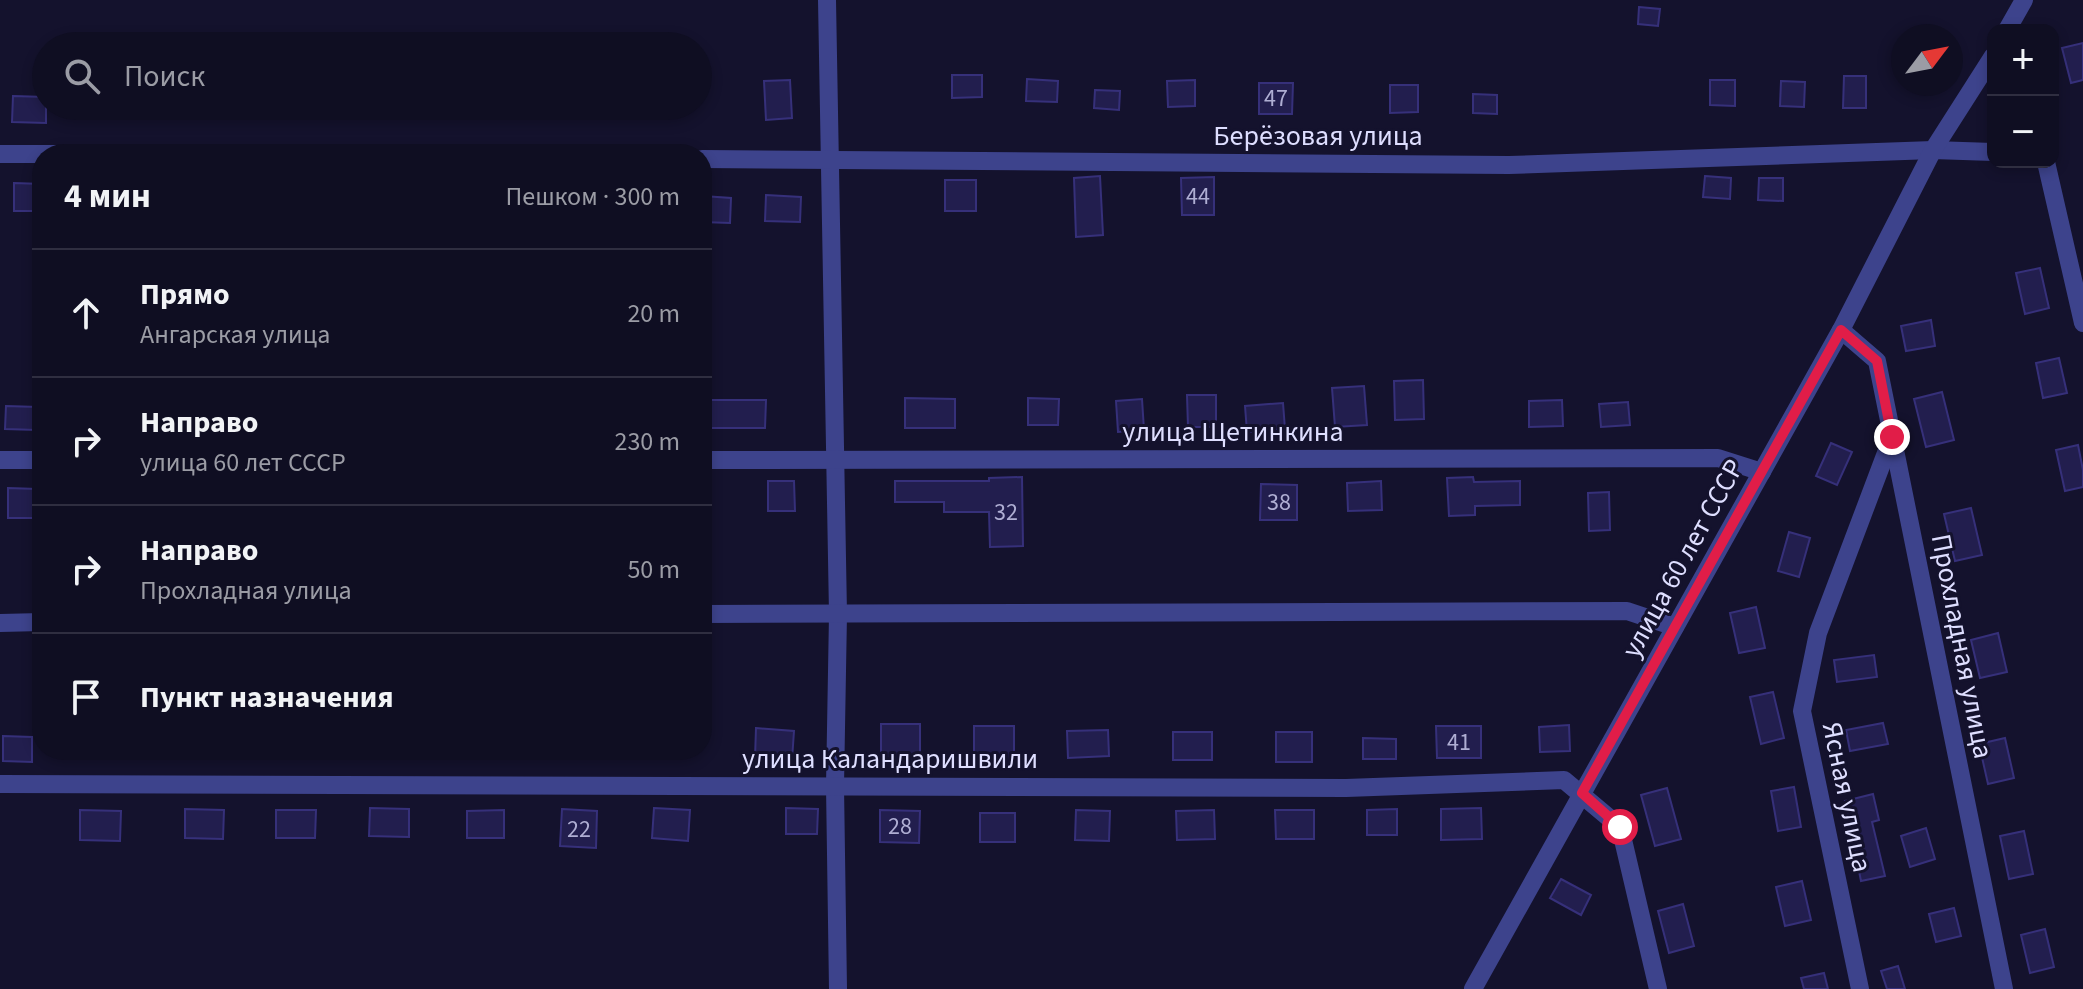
<!DOCTYPE html>
<html lang="ru">
<meta charset="utf-8">
<style>
:root{--surface:#0f0e22;--page:#18172a;--text:#f1f3f6;--muted:#9b9ca5;--line:#2f2e40}
body{margin:0;font-family:"Source Sans 3",sans-serif;background:var(--page);color:var(--text)}
.controls{position:absolute;right:24px;top:24px;display:grid;overflow:hidden;border-radius:16px;box-shadow:0 4px 12px #0003}
.controls button{width:72px;height:72px;display:grid;place-items:center;padding:0;border:0;border-bottom:2px solid var(--line);background:var(--surface);color:var(--text);font:40px sans-serif}
.compass{position:absolute;left:1891px;top:24px;width:72px;height:72px;border-radius:50%;background:var(--surface);box-shadow:0 4px 12px #0003;rotate:58deg}
.stop{position:absolute;width:24px;height:24px;margin:-18px;border:6px solid #e11d48;border-radius:50%;background:#fff}
.stop.end{background:#e11d48;border-color:#fff;box-shadow:0 2px 8px #0008}
.list{margin:0;padding:0;list-style:none}
h2{display:flex;justify-content:space-between;align-items:center;height:104px;margin:0;padding:0 32px;font-size:34px}
h2 small{font-size:26px;font-weight:400;color:var(--muted)}
.list li{display:grid;grid-template-columns:52px 1fr auto;gap:24px;align-items:center;box-sizing:border-box;height:128px;padding:0 32px;border-top:2px solid var(--line)}
.list b{display:block;font-size:30px;white-space:nowrap}
.list p{margin:0;font-size:26px;white-space:nowrap;color:var(--muted)}
.list em{font-size:26px;font-style:normal;color:var(--muted)}
.icon{flex:none;width:44px;height:44px;fill:none;stroke:currentColor;stroke-width:2;stroke-linecap:round;stroke-linejoin:round}
.map{position:relative;flex:none;width:2083px;height:989px;overflow:hidden}
.search{position:absolute;background:var(--surface);box-shadow:0 4px 12px #0003;left:32px;top:32px;width:680px;height:88px;display:flex;align-items:center;gap:20px;box-sizing:border-box;padding:0 28px;border-radius:44px;color:var(--muted);font-size:30px}
.panel{position:absolute;background:var(--surface);box-shadow:0 4px 12px #0003;left:32px;top:144px;width:680px;height:616px;border-radius:32px}
.map>svg:first-child{display:block}
.building{fill:#221e4e;stroke:#36307a;stroke-width:2}
.lines{fill:none;stroke-linecap:round;stroke-linejoin:round}
.minor{stroke:#3d438c;stroke-width:18}
.route{stroke:#e11d48;stroke-width:10}
.labels{text-anchor:middle;stroke-width:6;stroke-linejoin:round;paint-order:stroke}
.number-label{font-size:24px;fill:#afaed3}
.street-label{font-size:28px;fill:#dedeff;stroke:#14122d}
</style>
<div class="map">
<svg width="2083" height="989" viewBox="0 0 2083 989">
<rect width="100%" height="100%" fill="#14122d"/>
<g class="building">
<path d="M1639 7 1660 9 1658 26 1638 24Z"/>
<path d="M2083 43V80L2071 83 2062 48Z"/>
<path d="M952 75H982V97L952 98Z"/>
<path d="M1844 76H1866V108H1843Z"/>
<path d="M1027 79 1058 81 1057 102 1026 101Z"/>
<path d="M790 80 792 118 766 120 764 81Z"/>
<path d="M1195 80V106L1168 107 1167 81Z"/>
<path d="M1710 80H1735V106L1710 105Z"/>
<path d="M1781 81 1805 82 1804 107 1780 106Z"/>
<path d="M1259 83H1293L1292 114H1259Z"/>
<path d="M1390 85H1418V112L1390 113Z"/>
<path d="M1095 90 1120 91 1119 110 1094 108Z"/>
<path d="M1473 94 1497 95V114L1473 113Z"/>
<path d="M13 96 46 97V123L12 122Z"/>
<path d="M271 106H315L314 118 271 116Z"/>
<path d="M1100 176 1103 235 1076 237 1074 178Z"/>
<path d="M1705 176 1731 178 1730 199 1703 197Z"/>
<path d="M1214 177V215H1182L1181 178Z"/>
<path d="M1759 178H1783V201L1758 200Z"/>
<rect x="945" y="180" width="31" height="31"/>
<path d="M14 183 42 184V211H14Z"/>
<path d="M766 195 801 197 800 222 765 221Z"/>
<path d="M703 196 731 198 730 223 702 222Z"/>
<path d="M2040 268 2049 308 2025 314 2016 273Z"/>
<path d="M1931 320 1935 346 1906 351 1901 326Z"/>
<path d="M2059 358 2067 393 2043 398 2036 363Z"/>
<path d="M1423 380 1424 419 1395 420 1394 381Z"/>
<path d="M1364 386 1367 425 1335 427 1332 388Z"/>
<path d="M1942 392 1954 440 1926 447 1914 399Z"/>
<path d="M1187 395H1216V427H1188Z"/>
<path d="M905 398 955 399V428H905Z"/>
<path d="M1028 398 1059 399 1058 425H1028Z"/>
<path d="M1142 399 1144 430 1118 432 1116 401Z"/>
<path d="M710 400H766L765 428H710Z"/>
<path d="M1562 400 1563 426 1529 427V401Z"/>
<path d="M1628 402 1630 425 1601 427 1599 404Z"/>
<path d="M1283 403 1285 429 1247 432 1245 406Z"/>
<path d="M6 406 38 407 37 430 5 429Z"/>
<path d="M1831 443 1852 452 1837 485 1816 476Z"/>
<path d="M2078 445 2083 470V487L2065 491 2056 450Z"/>
<path d="M1022 477 1023 546 990 547 989 512H944V502H895V481H989V478Z"/>
<path d="M1473 477 1474 482 1520 481V505L1475 506V515L1449 516 1447 478Z"/>
<path d="M768 481H794L795 511H768Z"/>
<path d="M1381 481 1382 510 1348 511 1347 483Z"/>
<path d="M1261 484 1297 485V520H1260Z"/>
<path d="M8 488 37 489V518H8Z"/>
<path d="M1609 492 1610 530 1589 531 1588 493Z"/>
<path d="M1971 508 1982 555 1955 561 1944 514Z"/>
<path d="M1789 532 1810 538 1799 577 1778 571Z"/>
<path d="M1756 607 1765 648 1739 653 1730 613Z"/>
<path d="M1998 633 2007 672 1980 678 1971 640Z"/>
<path d="M1874 655 1877 677 1837 682 1834 660Z"/>
<path d="M1773 692 1784 738 1761 744 1750 697Z"/>
<path d="M1883 723 1888 744 1850 751 1846 730Z"/>
<path d="M881 724H920V762L881 761Z"/>
<path d="M1569 725 1570 751 1540 752 1539 727Z"/>
<rect x="974" y="726" width="40" height="35"/>
<path d="M1436 726H1481V758H1437Z"/>
<path d="M756 728 794 731 792 760 755 758Z"/>
<path d="M1108 730 1109 756 1068 758 1067 731Z"/>
<rect x="1173" y="732" width="39" height="28"/>
<rect x="1276" y="732" width="36" height="30"/>
<path d="M3 736 32 737V762L3 761Z"/>
<path d="M1363 738 1396 739V759H1363Z"/>
<path d="M2005 738 2014 778 1988 784 1979 744Z"/>
<path d="M1794 787 1801 827 1778 831 1771 791Z"/>
<path d="M1667 788 1681 839 1655 846 1641 795Z"/>
<path d="M1873 794 1879 820 1872 822 1885 876 1861 881 1845 801Z"/>
<path d="M370 808 409 809V837L369 836Z"/>
<path d="M654 808 690 810 688 841 652 838Z"/>
<path d="M786 808 818 809 817 834H786Z"/>
<path d="M1481 808 1482 839 1441 840V809Z"/>
<path d="M185 809 224 810 223 839 185 838Z"/>
<path d="M562 809 597 811 596 848 560 846Z"/>
<path d="M1397 809V835H1367V810Z"/>
<path d="M80 810 121 811 120 841 80 840Z"/>
<path d="M276 810H316L315 838H276Z"/>
<path d="M504 810V838H467V811Z"/>
<path d="M880 810 920 811 919 843 880 842Z"/>
<path d="M1076 810 1110 811 1109 841 1075 840Z"/>
<path d="M1214 810 1215 839 1177 840 1176 811Z"/>
<path d="M1275 810H1314V839H1276Z"/>
<rect x="980" y="813" width="35" height="29"/>
<path d="M1926 828 1935 859 1910 867 1901 836Z"/>
<path d="M2024 831 2033 874 2009 879 2000 836Z"/>
<path d="M1561 879 1591 895 1581 915 1550 898Z"/>
<path d="M1802 881 1811 920 1785 926 1776 887Z"/>
<path d="M1683 904 1694 946 1669 953 1658 911Z"/>
<path d="M1954 908 1961 936 1936 942 1929 914Z"/>
<path d="M2045 929 2054 967 2030 973 2021 935Z"/>
<path d="M1898 966 1905 989H1887L1881 971Z"/>
<path d="M1824 973 1828 989H1804L1801 978Z"/>
</g>
<g class="lines">
<g class="minor">
<path d="M827 0 838 614 835 786 838 989"/>
<path d="M2007 30 2024 0"/>
<path d="M0 154H83"/>
<path d="M702 159 1509 165 1933 150 1993 152"/>
<path d="M2046 162 2083 323"/>
<path d="M1841 330 1877 361 2004 989"/>
<path d="M0 460H42"/>
<path d="M702 460 1718 458 1762 472"/>
<path d="M702 614 1627 611 1675 627"/>
<path d="M0 623 42 622"/>
<path d="M0 784 1346 788 1564 780 1620 827 1658 989"/>
<path d="M1473 989 1841 330 1933 150 1993 56"/>
<path d="M1860 989 1802 711 1818 633 1892 437"/>
</g>
</g>
<g class="lines">
<path class="route" d="M1620 827 1582 793 1841 330 1877 361 1892 437"/>
</g>
<g class="labels">
<g class="number-label">
<text x="1276" y="106">47</text>
<text x="1198" y="204">44</text>
<text x="1279" y="510">38</text>
<text x="1006" y="520">32</text>
<text x="1459" y="750">41</text>
<text x="900" y="834">28</text>
<text x="579" y="837">22</text>
</g>
<g class="street-label">
<text x="1318" y="145">Берёзовая улица</text>
<text x="1233" y="441">улица Щетинкина</text>
<text transform="translate(1682 558) rotate(-61)" y="10">улица 60 лет СССР</text>
<text transform="translate(1963 646) rotate(79)" y="10">Прохладная улица</text>
<text x="890" y="768">улица Каландаришвили</text>
<text transform="translate(1848 797) rotate(78)" y="10">Ясная улица</text>
</g>
</g>
</svg>
<div class="controls">
<button>+</button>
<button>−</button>
</div>
<svg class="compass" viewBox="-18 -18 36 36"><path d="M0-13l5 13h-10z" fill="#e53935"/><path d="M0 13l5-13h-10z" fill="#9b9ca5"/></svg>
<div class="stop" style="left:1620px;top:827px"></div>
<div class="stop end" style="left:1892px;top:437px"></div>
<div class="search"><svg class="icon" aria-label="search" viewBox="0 0 24 24"><circle cx="10" cy="10" r="6"/><path d="M15 15l6 6"/></svg>Поиск</div>
<section class="panel">
<h2>4 мин<small>Пешком · 300 m</small></h2>
<ul class="list">
<li><svg class="icon" aria-label="ahead" viewBox="0 0 24 24"><path d="M12 20V5M6 11l6-6 6 6"/></svg><div><b>Прямо</b><p>Ангарская улица</p></div><em>20 m</em></li>
<li><svg class="icon" aria-label="right" viewBox="0 0 24 24"><path d="M7 20v-9h11M14 6l5 5-5 5"/></svg><div><b>Направо</b><p>улица 60 лет СССР</p></div><em>230 m</em></li>
<li><svg class="icon" aria-label="right" viewBox="0 0 24 24"><path d="M7 20v-9h11M14 6l5 5-5 5"/></svg><div><b>Направо</b><p>Прохладная улица</p></div><em>50 m</em></li>
<li><svg class="icon" aria-label="arrive" viewBox="0 0 24 24"><path d="M6 21V4h12l-3 4 3 4H6"/></svg><div><b>Пункт назначения</b></div></li>
</ul>
</section>
</div>
